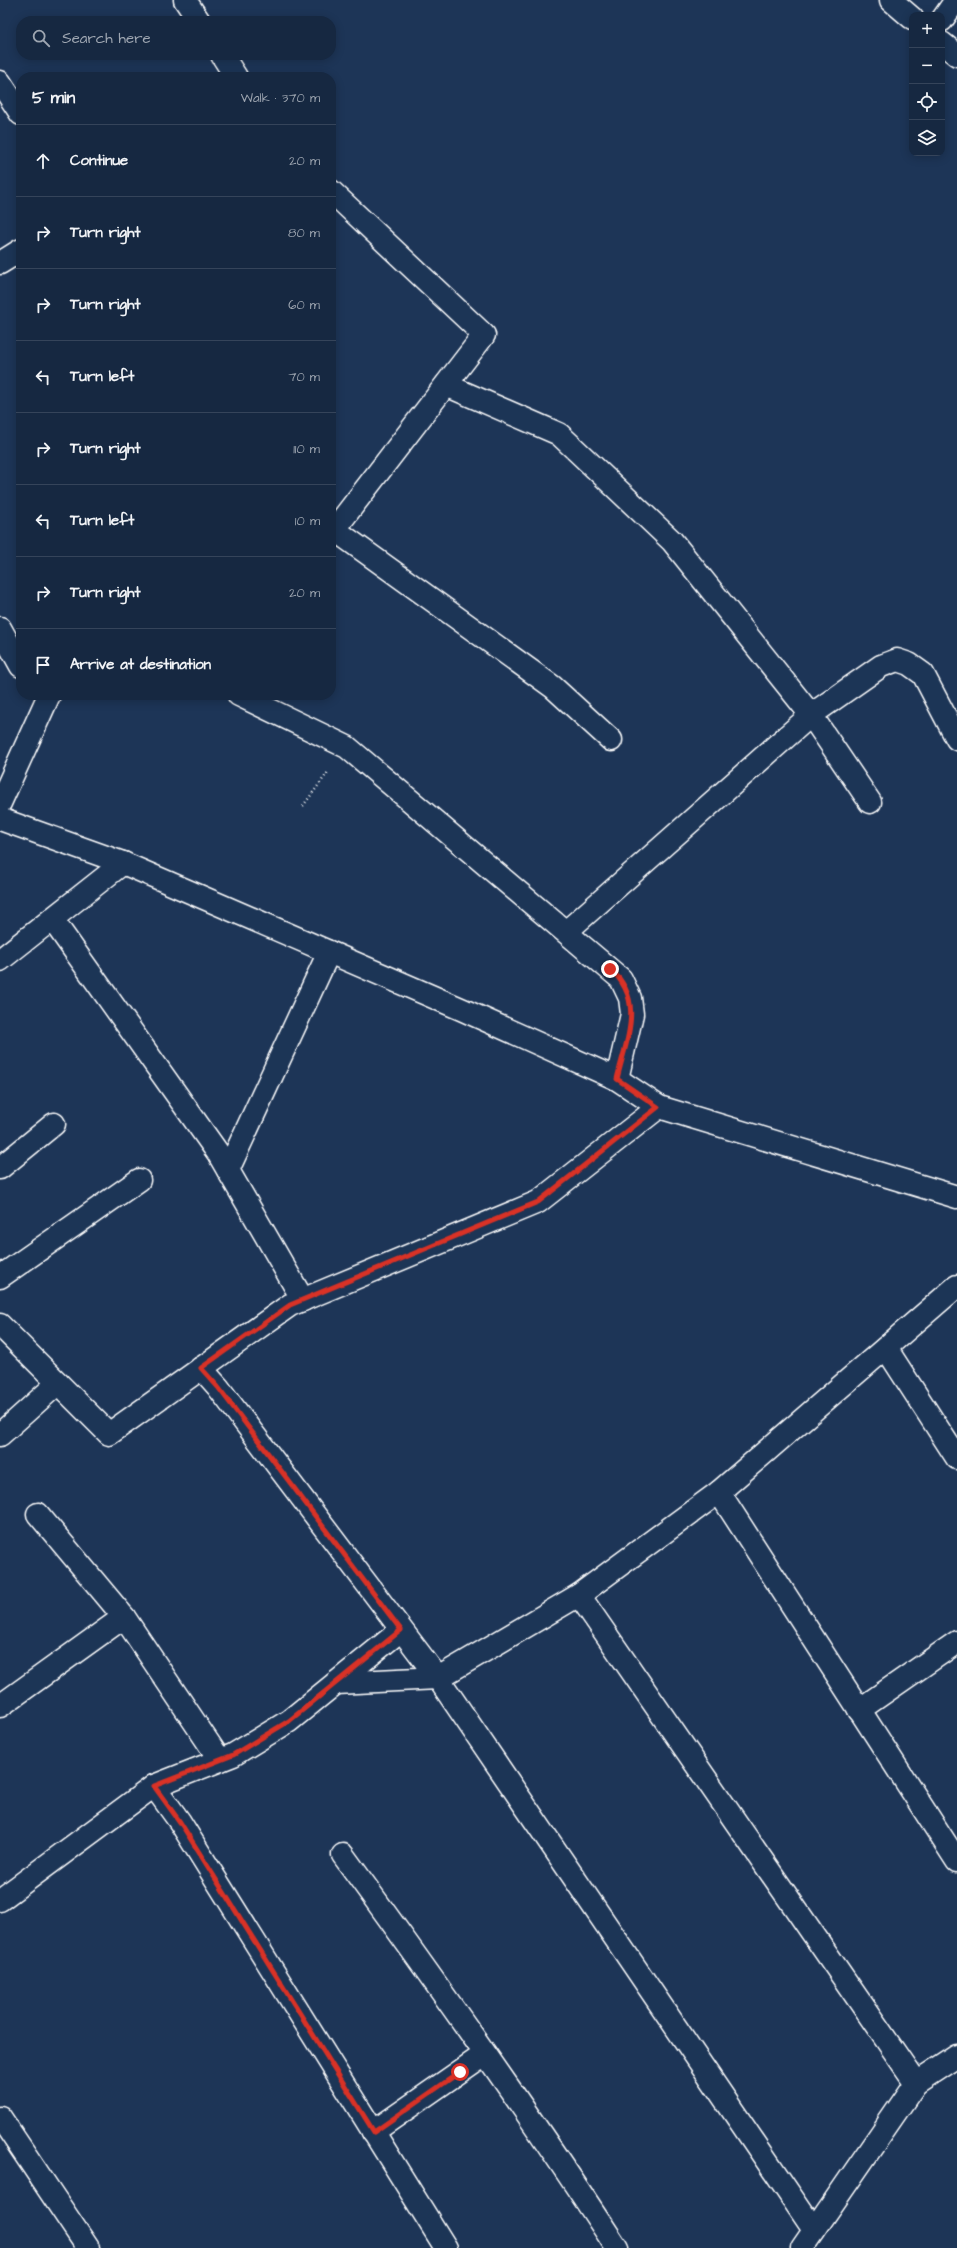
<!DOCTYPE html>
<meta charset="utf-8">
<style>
:root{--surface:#162841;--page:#23344c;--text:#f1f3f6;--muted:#9ea6b1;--line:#35445a}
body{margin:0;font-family:"Architects Daughter",sans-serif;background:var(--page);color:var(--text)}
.controls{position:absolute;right:12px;top:12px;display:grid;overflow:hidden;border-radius:8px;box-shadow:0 2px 10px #0003}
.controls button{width:36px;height:36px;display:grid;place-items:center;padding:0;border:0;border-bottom:1px solid var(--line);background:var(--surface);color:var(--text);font:20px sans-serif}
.stop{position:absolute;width:12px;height:12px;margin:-9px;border:3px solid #d93025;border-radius:50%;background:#fff}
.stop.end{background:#d93025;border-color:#fff;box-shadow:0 1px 4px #0008}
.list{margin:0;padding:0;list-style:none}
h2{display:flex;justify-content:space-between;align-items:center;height:52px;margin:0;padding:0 16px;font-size:17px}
h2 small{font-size:13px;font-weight:400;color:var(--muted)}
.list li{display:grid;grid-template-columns:26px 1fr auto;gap:12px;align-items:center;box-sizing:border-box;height:72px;padding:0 16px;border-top:1px solid var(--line)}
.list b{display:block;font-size:15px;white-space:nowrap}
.list em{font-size:13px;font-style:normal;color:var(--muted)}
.icon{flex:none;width:22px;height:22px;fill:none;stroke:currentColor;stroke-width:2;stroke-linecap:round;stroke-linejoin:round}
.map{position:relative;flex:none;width:957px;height:2248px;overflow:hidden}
.search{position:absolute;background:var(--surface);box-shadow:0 2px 10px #0003;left:16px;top:16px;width:320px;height:44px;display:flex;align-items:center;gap:10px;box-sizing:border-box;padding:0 14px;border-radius:16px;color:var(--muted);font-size:15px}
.panel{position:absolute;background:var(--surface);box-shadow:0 2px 10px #0003;left:16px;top:72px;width:320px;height:628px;border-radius:16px}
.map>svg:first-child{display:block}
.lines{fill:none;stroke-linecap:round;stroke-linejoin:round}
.minor-casing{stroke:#fff;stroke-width:25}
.path{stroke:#fff;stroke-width:2.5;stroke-dasharray:1 3;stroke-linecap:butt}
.minor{stroke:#1d3557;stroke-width:22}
.route{stroke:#d93025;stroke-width:5}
</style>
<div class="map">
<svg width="957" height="2248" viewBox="0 0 957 2248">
<rect width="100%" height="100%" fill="#1d3557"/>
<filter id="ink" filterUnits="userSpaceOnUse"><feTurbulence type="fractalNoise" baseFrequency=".025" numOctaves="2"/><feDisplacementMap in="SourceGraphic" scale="8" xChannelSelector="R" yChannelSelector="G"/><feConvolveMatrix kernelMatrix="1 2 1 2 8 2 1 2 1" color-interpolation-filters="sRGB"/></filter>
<g filter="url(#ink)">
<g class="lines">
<defs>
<g id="minor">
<path d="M185 0 199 21"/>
<path d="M891 0 912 18"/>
<path d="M942 20 956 0"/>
<path d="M942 43 957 55"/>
<path d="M222 55 236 77"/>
<path d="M0 82 21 114"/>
<path d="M331 191 484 335 331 534"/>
<path d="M0 263 21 250"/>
<path d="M446 385 559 434 672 541 811 715 870 802"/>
<path d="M335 530 553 687 611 740"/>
<path d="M0 628 21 666"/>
<path d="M239 695 347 747 621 979 630 998 632 1014 617 1079"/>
<path d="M0 803 49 695"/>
<path d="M0 819 123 863 461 1009 617 1079 659 1107 957 1197"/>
<path d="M52 919 218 1153 303 1300"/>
<path d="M567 931 811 715 881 666 897 660 909 664 923 674 957 739"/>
<path d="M0 960 123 863"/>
<path d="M0 1168 54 1124"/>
<path d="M228 1170 329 952"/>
<path d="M0 1277 139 1180"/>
<path d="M0 1325 109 1434 290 1305 538 1202 659 1107"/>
<path d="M886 1348 957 1458"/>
<path d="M201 1368 218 1387 438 1678 814 2230"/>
<path d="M0 1435 58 1383"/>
<path d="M719 1492 957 1861"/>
<path d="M38 1514 124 1617 220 1760"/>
<path d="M579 1595 916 2083"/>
<path d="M336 1683 438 1678 579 1595 719 1492 957 1286"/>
<path d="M0 1706 124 1617"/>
<path d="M859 1710 957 1642"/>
<path d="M154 1786 180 1822 446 2248"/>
<path d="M343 1855C437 1984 530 2114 617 2248"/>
<path d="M0 1900 154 1786 233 1755 289 1721 401 1630"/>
<path d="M0 2117 88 2248"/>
<path d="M373 2132 485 2054"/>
<path d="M802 2248 916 2083 957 2056"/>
</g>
</defs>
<use href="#minor" class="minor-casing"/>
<path class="path" d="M303 806 329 771"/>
<use href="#minor" class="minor"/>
</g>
</g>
<g class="lines" filter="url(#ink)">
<path class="route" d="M460 2072 374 2132 180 1822 154 1786 233 1755 289 1721 401 1630 218 1387 201 1368 290 1305 538 1202 658 1107 617 1079C626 1040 646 1000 610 969"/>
</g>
</svg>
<div class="controls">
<button>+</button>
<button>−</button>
<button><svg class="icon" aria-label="locate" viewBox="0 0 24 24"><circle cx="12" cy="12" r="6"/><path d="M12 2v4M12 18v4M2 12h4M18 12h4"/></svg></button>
<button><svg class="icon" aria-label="layers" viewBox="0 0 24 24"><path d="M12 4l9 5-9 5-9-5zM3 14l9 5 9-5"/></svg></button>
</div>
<div class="stop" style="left:460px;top:2072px"></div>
<div class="stop end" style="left:610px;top:969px"></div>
<div class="search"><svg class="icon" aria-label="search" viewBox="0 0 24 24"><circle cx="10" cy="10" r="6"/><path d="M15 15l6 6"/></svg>Search here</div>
<section class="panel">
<h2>5 min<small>Walk · 370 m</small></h2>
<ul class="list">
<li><svg class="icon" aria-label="ahead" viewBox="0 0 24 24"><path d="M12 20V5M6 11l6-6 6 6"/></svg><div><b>Continue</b></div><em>20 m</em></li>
<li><svg class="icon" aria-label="right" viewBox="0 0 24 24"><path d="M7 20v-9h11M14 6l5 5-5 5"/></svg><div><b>Turn right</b></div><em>80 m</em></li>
<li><svg class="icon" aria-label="right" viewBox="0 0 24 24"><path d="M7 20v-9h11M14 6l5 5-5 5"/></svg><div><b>Turn right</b></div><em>60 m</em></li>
<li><svg class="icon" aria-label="left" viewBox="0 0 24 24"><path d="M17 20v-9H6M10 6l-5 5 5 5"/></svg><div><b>Turn left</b></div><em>70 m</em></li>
<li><svg class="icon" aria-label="right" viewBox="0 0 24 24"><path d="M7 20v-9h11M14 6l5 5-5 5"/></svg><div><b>Turn right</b></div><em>110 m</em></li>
<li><svg class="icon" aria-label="left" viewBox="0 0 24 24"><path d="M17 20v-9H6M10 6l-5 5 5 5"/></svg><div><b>Turn left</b></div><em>10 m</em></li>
<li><svg class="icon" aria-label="right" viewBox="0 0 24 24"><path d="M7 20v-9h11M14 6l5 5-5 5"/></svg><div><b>Turn right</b></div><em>20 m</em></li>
<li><svg class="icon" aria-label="arrive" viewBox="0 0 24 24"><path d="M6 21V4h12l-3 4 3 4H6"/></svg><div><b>Arrive at destination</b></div></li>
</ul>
</section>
</div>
